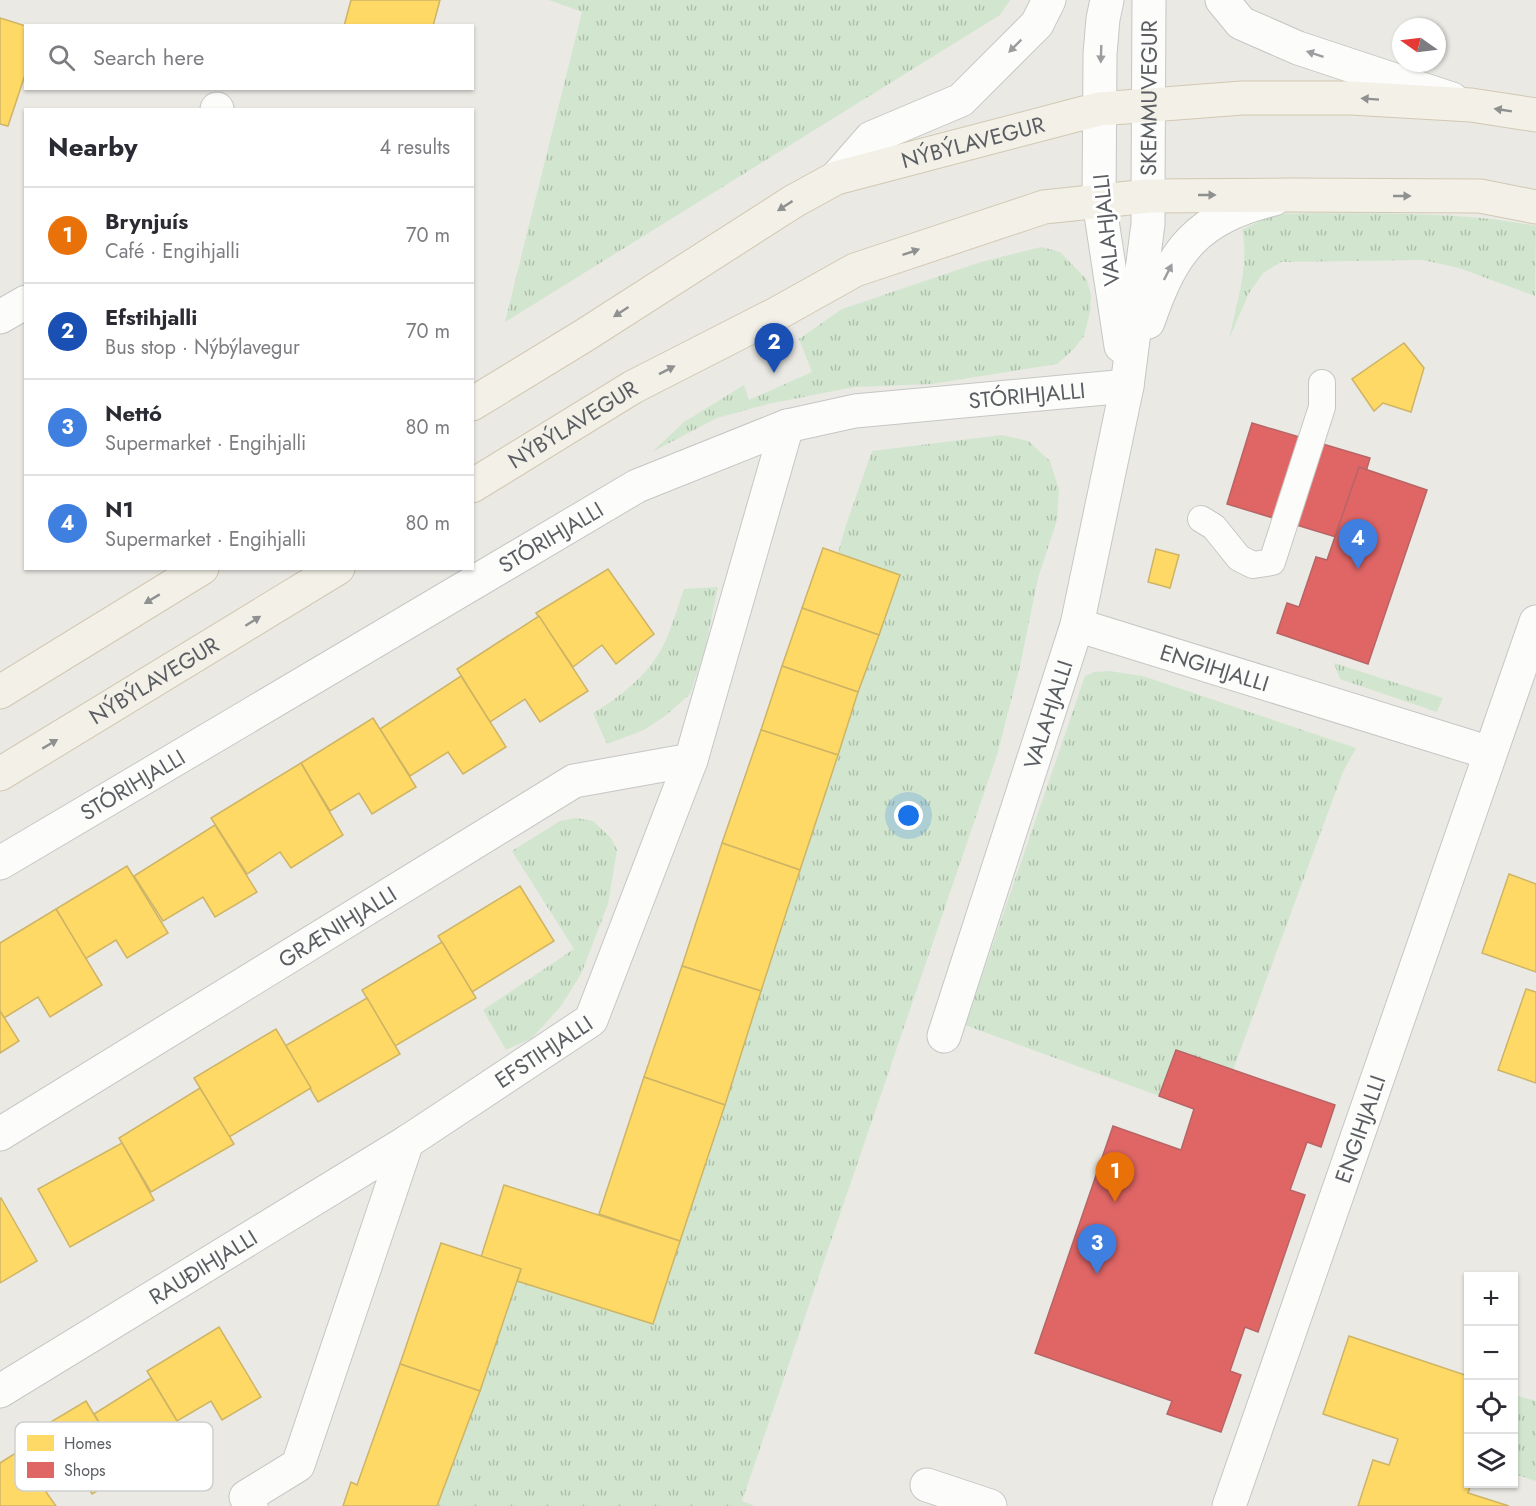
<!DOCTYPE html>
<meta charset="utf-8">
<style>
:root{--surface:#fff;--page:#f7f7f7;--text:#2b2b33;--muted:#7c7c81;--line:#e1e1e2;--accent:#8c8f90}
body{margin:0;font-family:Jost,sans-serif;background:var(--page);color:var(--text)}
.controls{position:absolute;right:18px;bottom:18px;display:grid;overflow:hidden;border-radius:0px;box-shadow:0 2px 4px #0004}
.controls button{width:54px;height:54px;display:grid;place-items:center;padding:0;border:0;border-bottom:2px solid var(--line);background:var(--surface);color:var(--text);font:30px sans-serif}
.compass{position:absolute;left:1392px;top:18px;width:54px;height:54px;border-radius:50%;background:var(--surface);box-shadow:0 2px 4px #0004;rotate:284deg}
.you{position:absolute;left:909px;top:816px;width:21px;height:21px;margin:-15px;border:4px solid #fff;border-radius:50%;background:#1a73e8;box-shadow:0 0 0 9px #1a73e833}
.badge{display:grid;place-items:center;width:39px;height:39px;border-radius:50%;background:var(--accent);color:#fff;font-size:20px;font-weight:700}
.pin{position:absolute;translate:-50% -50px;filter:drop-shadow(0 2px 3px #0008)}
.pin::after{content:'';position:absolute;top:32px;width:21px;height:18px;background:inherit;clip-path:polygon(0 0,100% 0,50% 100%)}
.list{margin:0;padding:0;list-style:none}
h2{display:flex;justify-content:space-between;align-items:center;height:78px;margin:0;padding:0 24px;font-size:26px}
h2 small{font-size:20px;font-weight:400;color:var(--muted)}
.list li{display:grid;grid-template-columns:39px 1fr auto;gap:18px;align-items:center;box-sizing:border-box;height:96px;padding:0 24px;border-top:2px solid var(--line)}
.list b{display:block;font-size:22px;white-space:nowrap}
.list p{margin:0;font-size:20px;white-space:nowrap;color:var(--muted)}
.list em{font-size:20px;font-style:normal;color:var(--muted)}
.icon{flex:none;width:33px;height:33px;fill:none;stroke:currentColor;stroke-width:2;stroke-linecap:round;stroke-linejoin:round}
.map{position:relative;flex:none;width:1536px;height:1506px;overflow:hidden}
.search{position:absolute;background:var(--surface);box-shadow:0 2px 4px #0004;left:24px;top:24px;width:450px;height:66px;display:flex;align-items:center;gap:15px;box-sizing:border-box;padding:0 21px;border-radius:0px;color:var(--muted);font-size:22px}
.panel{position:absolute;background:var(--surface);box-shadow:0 2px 4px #0004;left:24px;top:108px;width:450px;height:462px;border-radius:0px}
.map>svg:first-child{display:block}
.grass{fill:url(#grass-tufts)}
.homes{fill:#ffd966;stroke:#ceb465;stroke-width:1.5}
.shops{fill:#e06666;stroke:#b86465;stroke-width:1.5}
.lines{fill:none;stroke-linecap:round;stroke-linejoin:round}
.service-casing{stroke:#c6c6c5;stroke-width:28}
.minor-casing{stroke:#c6c6c5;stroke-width:35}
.tertiary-casing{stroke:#c6c6c5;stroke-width:35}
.primary-casing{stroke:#d2c8b2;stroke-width:35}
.service{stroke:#fcfcfb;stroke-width:26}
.minor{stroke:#fcfcfb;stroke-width:33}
.tertiary{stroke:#fcfcfb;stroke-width:33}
.primary{stroke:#f2f0e7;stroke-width:33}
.oneway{fill:#9b9d9f}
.oneway2{fill:#8f9191}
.labels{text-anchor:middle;stroke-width:6;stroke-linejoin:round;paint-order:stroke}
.street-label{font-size:22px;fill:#5a5e62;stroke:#fff}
.key{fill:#fff;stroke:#cecfd0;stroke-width:1.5}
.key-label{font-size:16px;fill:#5a5e62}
</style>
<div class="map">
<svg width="1536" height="1506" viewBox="0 0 1536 1506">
<defs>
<pattern id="grass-tufts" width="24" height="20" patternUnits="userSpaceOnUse" patternTransform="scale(1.5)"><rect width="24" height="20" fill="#d2e6cf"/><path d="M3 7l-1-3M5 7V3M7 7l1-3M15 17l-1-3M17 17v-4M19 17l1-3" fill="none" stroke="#adbeab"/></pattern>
</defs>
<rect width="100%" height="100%" fill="#eae9e4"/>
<g class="grass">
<path d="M549 0H1010L1000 15 505 322 582 12Z"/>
<path d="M1319 213C1392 214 1465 212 1536 226L1535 296 1459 268 1423 260 1281 262 1263 273 1249 293 1229 339C1236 305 1250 265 1242 230L1273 214Z"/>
<path d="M1041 247 1060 252 1087 280 1091 295 1090 312 1084 336 1074 349 1057 364 932 384 854 387 768 404 717 418 652 452 684 422 744 385 749 400 812 372 799 339 842 309 981 262Z"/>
<path d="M1002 435 1028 441 1050 461 1059 490 1057 520 1038 578 1020 666 997 755 742 1501 755 1506H437L480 1391 517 1281 653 1324 858 692 900 575 838 553 846 525 872 451Z"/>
<path d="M718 587 705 650 690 694 665 716 644 730 607 744 593 713C619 698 649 674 663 646 672 628 677 608 684 589Z"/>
<path d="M1334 663 1443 698 1437 712 1340 679Z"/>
<path d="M1109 671 1143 676 1356 748 1343 772 1233 1070 1176 1050 1159 1096 965 1025 1085 676 1094 672Z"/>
<path d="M575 818 593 821 611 838 617 850 608 904 581 974 561 1006 532 1038 506 1050 483 1010 574 949 512 851 560 821Z"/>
<path d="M1515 1395 1536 1401V1481L1514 1474V1401Z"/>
</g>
<g class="homes">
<path d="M351 0H440L433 26H344Z"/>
<path d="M0 18 26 26V72L8 126 0 124Z"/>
<path d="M1404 343 1424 368 1411 412 1383 403 1374 411 1352 379Z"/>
<path d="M823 548 900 575 879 635 802 608Z"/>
<path d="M1156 549 1179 555 1170 588 1148 582Z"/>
<path d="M608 569 654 634 616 664 602 645 573 667 536 613Z"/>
<path d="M802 608 879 635 858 692 782 666Z"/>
<path d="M539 616 588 691 540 722 525 699 490 722 457 669Z"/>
<path d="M782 666 858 692 838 755 761 730Z"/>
<path d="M461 676 506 747 463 774 448 752 410 776 380 729Z"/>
<path d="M373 718 416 787 372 814 359 793 330 811 301 763Z"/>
<path d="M761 730 838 755 800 870 722 843Z"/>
<path d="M301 763 343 835 291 868 280 852 247 874 211 818Z"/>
<path d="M215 825 257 892 215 917 203 897 163 921 134 876Z"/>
<path d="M722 843 800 870 761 991 682 966Z"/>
<path d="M127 866 168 933 127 958 116 940 85 959 56 909Z"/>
<path d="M1509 874 1536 884V972L1482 953Z"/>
<path d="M520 886 554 941 472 992 438 936Z"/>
<path d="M56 909 102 985 50 1017 38 997 4 1018 0 1011V943Z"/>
<path d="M442 942 476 998 395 1046 362 990Z"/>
<path d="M682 966 761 991 725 1105 644 1077Z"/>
<path d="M1526 989 1536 992V1083L1498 1070Z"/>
<path d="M367 998 400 1054 318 1102 285 1046Z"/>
<path d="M0 1011 19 1041 0 1053Z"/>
<path d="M276 1029 311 1088 229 1137 194 1078Z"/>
<path d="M644 1077 725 1105 680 1241 599 1214Z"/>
<path d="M200 1088 234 1144 151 1192 119 1138Z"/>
<path d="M122 1143 154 1200 70 1247 38 1189Z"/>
<path d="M504 1185 680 1241 653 1324 517 1281 521 1269 481 1257Z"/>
<path d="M1 1198 37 1261 0 1283V1199Z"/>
<path d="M441 1243 521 1269 480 1391 400 1364Z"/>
<path d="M219 1327 261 1397 222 1420 211 1401 177 1421 147 1371Z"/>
<path d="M1349 1336 1468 1376V1484H1471L1468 1493 1509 1506H1358L1373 1460 1389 1465 1398 1439 1323 1414Z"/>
<path d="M400 1364 480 1391 437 1506H343L351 1482 357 1485Z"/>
<path d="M151 1378 177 1421 192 1442 160 1463 144 1440 120 1456 94 1414Z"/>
<path d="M86 1401 128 1472 92 1494 79 1473 46 1492 17 1442Z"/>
<path d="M22 1449 46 1492 56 1506H0V1463Z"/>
</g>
<g class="shops">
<path d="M1252 423 1370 458 1346 540 1227 504Z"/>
<path d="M1359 467 1427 490 1368 664 1277 633 1287 603 1299 607 1316 557 1327 560Z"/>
<path d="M1176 1050 1335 1105 1321 1147 1307 1142 1290 1190 1305 1195 1258 1332 1245 1327 1230 1371 1241 1375 1221 1432 1167 1414 1172 1401 1035 1353 1113 1126 1181 1150 1194 1109 1159 1096Z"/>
</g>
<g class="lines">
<defs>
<path id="service" d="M1201 519 1214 527 1239 558 1253 565 1272 562 1322 407V383"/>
<g id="minor">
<path d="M217 110V109"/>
<path d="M1099 201 1121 346"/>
<path d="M0 317 26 302"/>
<path d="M1148 322C1173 249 1197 218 1274 199"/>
<path id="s1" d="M1077 625 1490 753"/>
<path id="s2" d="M0 863 637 486 787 426 855 411 1127 386"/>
<path id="s3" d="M944 1036 1077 625 1127 386 1148 224V196"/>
<path id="s4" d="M0 1134 574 781 691 760"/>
<path id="s5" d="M0 1391 407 1142"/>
<path d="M927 1485 990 1506"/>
<path id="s6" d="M251 1506 246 1497 298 1465 407 1142 591 1020 691 760 787 426"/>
<path id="s7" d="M1229 1506 1536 622"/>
</g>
<g id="tertiary">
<path d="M1222 0 1241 23 1298 48 1452 99"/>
<path d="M836 178 871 138 961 100 1037 24 1049 0"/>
<path id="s8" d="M1148 196 1149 0"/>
<path d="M1099 201 1100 54 1103 19 1107 0"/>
</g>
<g id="primary">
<path id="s9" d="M472 404 585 335 794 201 836 178 1099 109 1242 98H1351L1471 105 1536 115"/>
<path id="s10" d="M472 486 633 387 778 313 855 270 1044 207 1148 196 1290 195 1480 196 1536 207"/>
<path d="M0 692 202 568"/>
<path id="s11" d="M0 774 338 568"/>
</g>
</defs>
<use href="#service" class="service-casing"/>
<use href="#minor" class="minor-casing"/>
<use href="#tertiary" class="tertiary-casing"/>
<use href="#primary" class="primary-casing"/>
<use href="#service" class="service"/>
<use href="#minor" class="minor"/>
<use href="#tertiary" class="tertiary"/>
<use href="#primary" class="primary"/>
</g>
<defs><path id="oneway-solid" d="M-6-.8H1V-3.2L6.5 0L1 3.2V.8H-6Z" transform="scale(1.5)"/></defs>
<g class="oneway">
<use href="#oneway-solid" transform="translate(1015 46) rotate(135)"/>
<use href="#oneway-solid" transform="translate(1101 54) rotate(92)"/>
<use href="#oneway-solid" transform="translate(1315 54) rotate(-162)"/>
<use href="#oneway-solid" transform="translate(1168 272) rotate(-63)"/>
</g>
<g class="oneway2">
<use href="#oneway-solid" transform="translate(1370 99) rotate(-176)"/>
<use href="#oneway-solid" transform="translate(1503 110) rotate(-171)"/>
<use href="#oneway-solid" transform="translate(1207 195)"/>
<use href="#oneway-solid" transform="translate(1402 196)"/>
<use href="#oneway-solid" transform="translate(785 206) rotate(147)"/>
<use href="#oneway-solid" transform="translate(911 252) rotate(-19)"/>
<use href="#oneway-solid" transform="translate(621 312) rotate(147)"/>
<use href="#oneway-solid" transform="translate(667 370) rotate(-27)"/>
<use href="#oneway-solid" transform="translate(152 599) rotate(149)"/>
<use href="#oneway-solid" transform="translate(253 621) rotate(-32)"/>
<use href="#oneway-solid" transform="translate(50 744) rotate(-31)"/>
</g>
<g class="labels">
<g class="street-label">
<text dy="8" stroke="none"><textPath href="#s8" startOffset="98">SKEMMUVEGUR</textPath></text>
<text dy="8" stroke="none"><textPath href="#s9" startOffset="570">NÝBÝLAVEGUR</textPath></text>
<text transform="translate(1106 230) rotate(-96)" y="8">VALAHJALLI</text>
<text dy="8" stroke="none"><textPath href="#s2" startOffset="1144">STÓRIHJALLI</textPath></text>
<text dy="8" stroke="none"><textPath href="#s10" startOffset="118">NÝBÝLAVEGUR</textPath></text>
<text dy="8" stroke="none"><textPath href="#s2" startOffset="640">STÓRIHJALLI</textPath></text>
<text dy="8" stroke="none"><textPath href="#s1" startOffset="144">ENGIHJALLI</textPath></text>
<text dy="8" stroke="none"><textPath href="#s11" startOffset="180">NÝBÝLAVEGUR</textPath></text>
<text dy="8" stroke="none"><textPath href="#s3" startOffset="338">VALAHJALLI</textPath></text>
<text dy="8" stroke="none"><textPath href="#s2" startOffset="154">STÓRIHJALLI</textPath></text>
<text dy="8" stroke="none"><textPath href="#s4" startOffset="396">GRÆNIHJALLI</textPath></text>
<text dy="8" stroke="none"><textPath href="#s6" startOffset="576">EFSTIHJALLI</textPath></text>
<text dy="8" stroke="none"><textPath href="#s7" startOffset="399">ENGIHJALLI</textPath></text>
<text dy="8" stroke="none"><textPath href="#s5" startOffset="238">RAUÐIHJALLI</textPath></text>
</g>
</g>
<rect x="15" y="1422" width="198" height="69" rx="9" class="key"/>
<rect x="27" y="1435" width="27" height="16" fill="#ffd966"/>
<rect x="27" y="1462" width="27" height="16" fill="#e06666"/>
<g class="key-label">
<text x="64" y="1449">Homes</text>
<text x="64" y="1476">Shops</text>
</g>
</svg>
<div class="controls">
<button>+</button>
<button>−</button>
<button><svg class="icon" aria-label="locate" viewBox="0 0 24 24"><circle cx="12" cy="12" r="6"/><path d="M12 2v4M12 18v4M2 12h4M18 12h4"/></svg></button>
<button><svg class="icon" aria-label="layers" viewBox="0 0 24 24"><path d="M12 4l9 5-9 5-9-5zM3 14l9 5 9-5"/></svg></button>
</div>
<svg class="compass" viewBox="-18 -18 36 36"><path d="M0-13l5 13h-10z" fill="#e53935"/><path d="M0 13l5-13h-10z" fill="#7c7c81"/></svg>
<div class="you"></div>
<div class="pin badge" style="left:1115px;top:1202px;background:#e8710a">1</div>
<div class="pin badge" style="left:774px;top:373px;background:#1a4fb4">2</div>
<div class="pin badge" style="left:1097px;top:1274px;background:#3f7fe0">3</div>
<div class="pin badge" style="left:1358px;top:569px;background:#3f7fe0">4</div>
<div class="search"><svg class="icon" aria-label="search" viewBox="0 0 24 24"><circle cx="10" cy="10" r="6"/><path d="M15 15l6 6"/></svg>Search here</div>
<section class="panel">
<h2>Nearby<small>4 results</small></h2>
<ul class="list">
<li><span class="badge" style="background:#e8710a">1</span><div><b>Brynjuís</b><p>Café · Engihjalli</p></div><em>70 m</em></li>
<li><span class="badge" style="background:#1a4fb4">2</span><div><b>Efstihjalli</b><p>Bus stop · Nýbýlavegur</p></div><em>70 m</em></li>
<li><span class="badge" style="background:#3f7fe0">3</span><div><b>Nettó</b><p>Supermarket · Engihjalli</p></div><em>80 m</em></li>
<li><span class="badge" style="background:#3f7fe0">4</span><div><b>N1</b><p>Supermarket · Engihjalli</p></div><em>80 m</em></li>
</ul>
</section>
</div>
